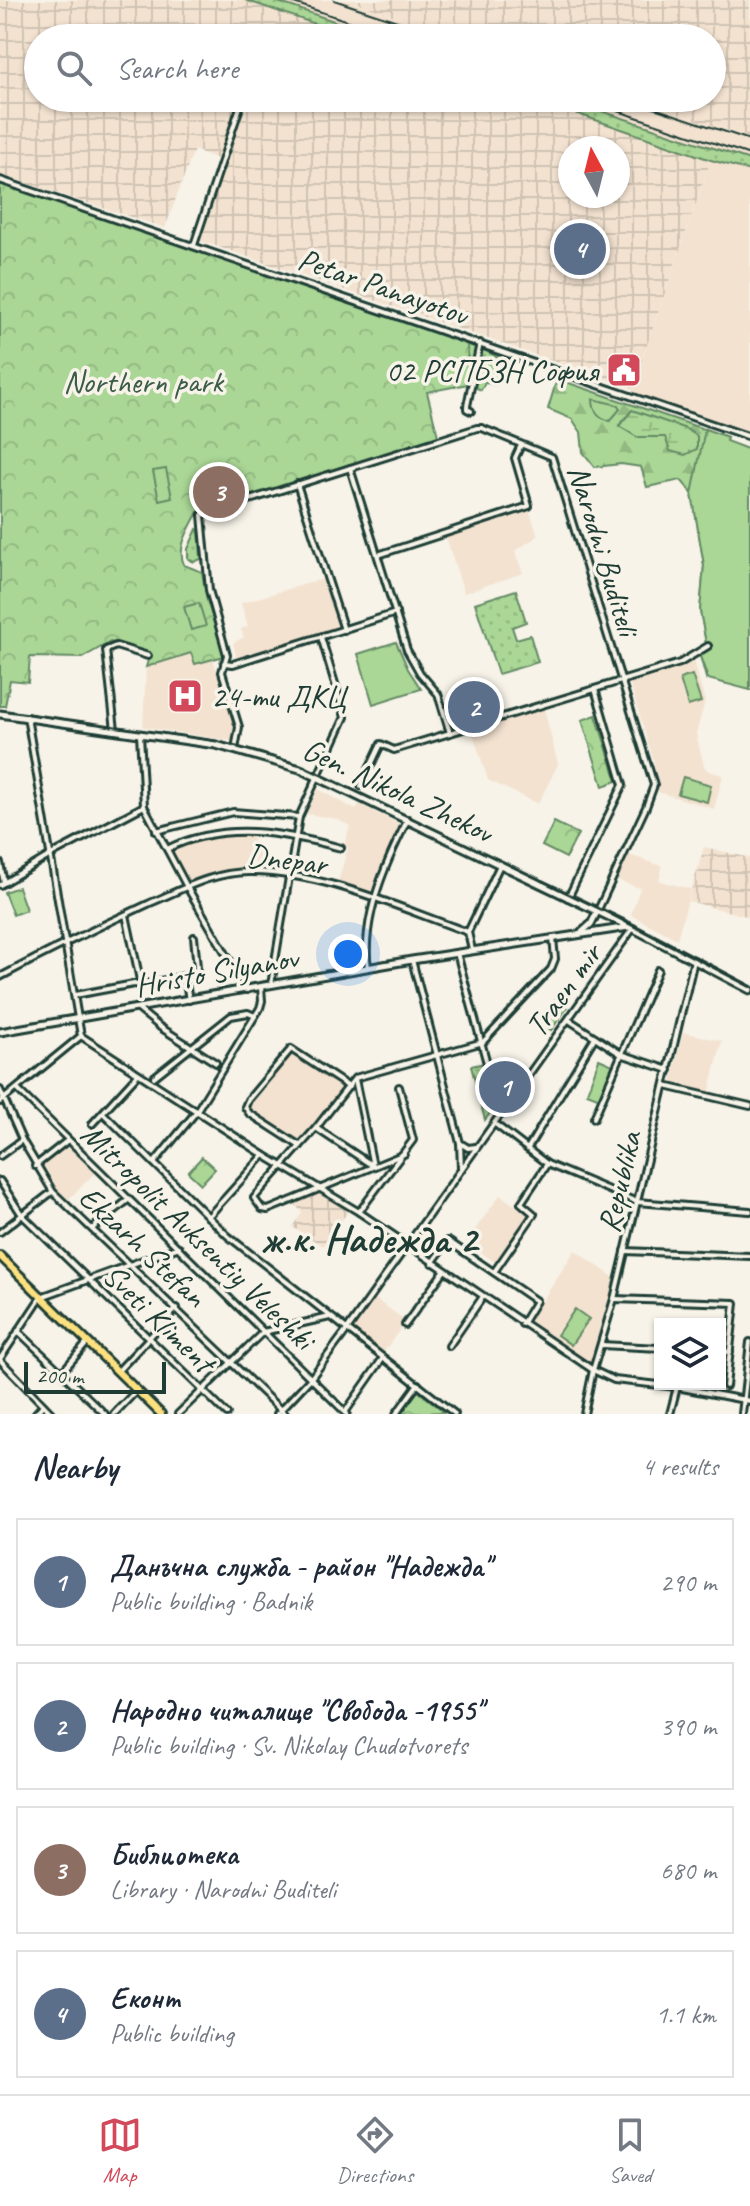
<!DOCTYPE html>
<meta charset="utf-8">
<style>
:root{--surface:#fff;--page:#f2f2f3;--text:#1f2937;--muted:#747a83;--line:#e0e1e3;--accent:#d1495b}
body{margin:0;font-family:Caveat,sans-serif;background:var(--page);color:var(--text)}
.controls{position:absolute;right:24px;bottom:24px;display:grid;overflow:hidden;border-radius:0px;box-shadow:0 2px 6px #0004}
.controls button{width:72px;height:72px;display:grid;place-items:center;padding:0;border:0;border-bottom:2px solid var(--line);background:var(--surface);color:var(--text);font:40px sans-serif}
.compass{position:absolute;left:558px;top:136px;width:72px;height:72px;border-radius:50%;background:var(--surface);box-shadow:0 2px 6px #0004;rotate:353deg}
.scale{position:absolute;left:24px;bottom:20px;width:142px;box-sizing:border-box;padding-left:8px;border:4px solid #1f3d34;border-top:0;font-size:22px;line-height:28px;white-space:nowrap;color:#1f3d34;-webkit-text-stroke:6px #f7f3e8;paint-order:stroke}
.you{position:absolute;left:348px;top:954px;width:28px;height:28px;margin:-20px;border:6px solid #fff;border-radius:50%;background:#1a73e8;box-shadow:0 0 0 12px #1a73e833}
.badge{display:grid;place-items:center;width:52px;height:52px;border-radius:50%;background:var(--accent);color:#fff;font-size:26px;font-weight:700}
.pin{position:absolute;translate:-50% -50%;border:4px solid #fff;box-shadow:0 2px 8px #0006}
.list{margin:0;padding:0;list-style:none}
h2{display:flex;justify-content:space-between;align-items:center;height:104px;margin:0;padding:0 32px;font-size:34px}
h2 small{font-size:26px;font-weight:400;color:var(--muted)}
.list li{display:grid;grid-template-columns:52px 1fr auto;gap:24px;align-items:center;box-sizing:border-box;height:128px;margin:0 16px 16px;padding:0 16px;border:2px solid var(--line);border-radius:0px}
.list b{display:block;font-size:30px;white-space:nowrap}
.list p{margin:0;font-size:26px;white-space:nowrap;color:var(--muted)}
.list em{font-size:26px;font-style:normal;color:var(--muted)}
.icon{flex:none;width:44px;height:44px;fill:none;stroke:currentColor;stroke-width:2;stroke-linecap:round;stroke-linejoin:round}
.map{position:relative;flex:none;width:750px;height:1414px;overflow:hidden}
.search{position:absolute;background:var(--surface);box-shadow:0 2px 6px #0004;left:24px;right:24px;top:24px;height:88px;display:flex;align-items:center;gap:20px;box-sizing:border-box;padding:0 28px;border-radius:44px;color:var(--muted);font-size:30px}
.sheet{height:680px;background:var(--surface)}
nav{display:flex;justify-content:space-around;align-items:center;box-sizing:border-box;height:112px;border-top:2px solid var(--line);background:var(--surface);font-size:22px;color:var(--muted)}
nav a{display:grid;justify-items:center;gap:4px}
nav .on{color:var(--accent)}
.map>svg:first-child{display:block}
.built{fill:#f3e2d0}
.industrial{fill:url(#industrial-grid);fill-rule:evenodd}
.grass{fill:url(#grass-dots);stroke:#648a65;stroke-width:2}
.forest{fill:url(#forest-firs);stroke:#648a65;stroke-width:2}
.wetland{fill:url(#wetland-marsh);stroke:#648a65;stroke-width:2}
.park{fill:url(#park-crowns);stroke:#648a65;stroke-width:2}
.pitch{fill:#aad796;stroke:#648a65;stroke-width:2}
.lines{fill:none;stroke-linecap:round;stroke-linejoin:round}
.minor-casing{stroke:#1f3d34;stroke-width:10}
.tertiary-casing{stroke:#1f3d34;stroke-width:11}
.primary-casing{stroke:#1f3d34;stroke-width:12}
.minor{stroke:#f7f3e8;stroke-width:4}
.tertiary{stroke:#f7f3e8;stroke-width:5}
.primary{stroke:#fde080;stroke-width:6}
.tram{stroke:#1f3d34;stroke-width:2}
.rail{stroke:#1f3d34;stroke-width:2}
.labels{text-anchor:middle;stroke-width:7;stroke-linejoin:round;paint-order:stroke}
.street-label{font-size:32px;fill:#1f3d34;stroke:#f7f3e8}
.poi-label{font-size:32px;fill:#1f3d34;stroke:#f7f3e8;text-anchor:end}
.park-label{font-size:32px;fill:#3b5c48;stroke:#f7f3e8}
.district-label{font-size:40px;font-weight:bold;fill:#1f3d34;stroke:#f7f3e8}
</style>
<div class="map">
<svg width="750" height="1414" viewBox="0 0 750 1414">
<defs>
<pattern id="industrial-grid" width="8" height="8" patternUnits="userSpaceOnUse" patternTransform="scale(2)"><rect width="8" height="8" fill="#f3e2d0"/><path d="M0 4h8M4 0v8" fill="none" stroke="#d0c3b3"/></pattern>
<pattern id="grass-dots" width="8" height="8" patternUnits="userSpaceOnUse" patternTransform="scale(2)"><rect width="8" height="8" fill="#aad796"/><path d="M2 2h.1M6 6h.1" fill="none" stroke="#92b982" stroke-width="1.8" stroke-linecap="round"/></pattern>
<pattern id="forest-firs" width="22" height="20" patternUnits="userSpaceOnUse" patternTransform="scale(2)"><rect width="22" height="20" fill="#aad796"/><path d="M5 1l3.5 6h-7zM16 11l3.5 6h-7z" fill="#92b982"/></pattern>
<pattern id="wetland-marsh" width="20" height="14" patternUnits="userSpaceOnUse" patternTransform="scale(2)"><rect width="20" height="14" fill="#aad796"/><path d="M1 5h8M5 5V1M11 12h8M15 12V8" fill="none" stroke="#92b982"/></pattern>
<pattern id="park-crowns" width="20" height="18" patternUnits="userSpaceOnUse" patternTransform="scale(2)"><rect width="20" height="18" fill="#aad796"/><path d="M2 6a3 3 0 1 1 6 0M12 15a3 3 0 1 1 6 0" fill="none" stroke="#92b982"/></pattern>
</defs>
<rect width="100%" height="100%" fill="#f7f3e8"/>
<filter id="ink" filterUnits="userSpaceOnUse"><feTurbulence type="fractalNoise" baseFrequency=".0125" numOctaves="2"/><feDisplacementMap in="SourceGraphic" scale="16" xChannelSelector="R" yChannelSelector="G"/><feConvolveMatrix kernelMatrix="1 2 1 2 8 2 1 2 1" color-interpolation-filters="sRGB"/></filter>
<g filter="url(#ink)">
<g class="built">
<path d="M272 0H348L459 38H384Z"/>
<path d="M562 98H632L750 138V160Z"/>
<path d="M711 160 750 171V437L635 397 632 388Z"/>
<path d="M529 510 538 536 515 551 523 573 464 593 446 537Z"/>
<path d="M323 579 337 624 336 627 237 659 233 643 244 637 241 629 248 626 241 603Z"/>
<path d="M192 653 195 664 213 659 234 725 232 741 143 727 146 667Z"/>
<path d="M693 661 705 701 696 734 704 766 708 771 723 775 714 809 658 792 654 762 629 681Z"/>
<path d="M544 709 558 764 538 804 488 780 472 731Z"/>
<path d="M318 789 356 810 359 804 401 825 373 895 337 885 348 848 344 846 350 826 337 819 307 814 311 798H314Z"/>
<path d="M234 834H252L254 849 261 850 257 869 228 871 190 883 172 850 199 839Z"/>
<path d="M626 854 662 866 659 881 691 889 677 939 631 915 640 888 614 879Z"/>
<path d="M683 1032 722 1041 709 1094 671 1085Z"/>
<path d="M292 1053 340 1085V1092L301 1141 249 1107 250 1103Z"/>
<path d="M69 1143 97 1171 68 1200 50 1183 39 1166Z"/>
<path d="M500 1195 530 1216 496 1263 466 1242Z"/>
<path d="M575 1250 616 1279 592 1364 528 1323Z"/>
<path d="M374 1298 406 1321 383 1353 352 1328Z"/>
</g>
<g class="industrial">
<path d="M0 0H245L356 38H38V98H532L711 160 632 388 198 240 223 161 194 150 165 228 0 175ZM570 148H618V196H570Z"/>
<path d="M348 0H750V138L632 98H712V38H459Z"/>
<path d="M704 847 750 858V917L688 901Z"/>
<path d="M318 1191 349 1210 323 1246 292 1227 302 1213 295 1204Z"/>
</g>
<g class="grass">
<path d="M245 0H272L384 38H356Z"/>
<path d="M532 98H562L750 160V171L711 160Z"/>
<path d="M467 341 503 360 494 385 485 382 481 390 468 384Z"/>
<path d="M197 529 199 531 201 559 194 562 188 559V549Z"/>
<path d="M516 590 526 622 512 627 516 639 530 635 538 662 498 674 475 603Z"/>
<path d="M485 1063 496 1105 485 1120 471 1066Z"/>
</g>
<path class="forest" d="M557 379 727 437 726 441 750 572 706 678 700 656 710 648 706 643 700 611 704 565 692 493 681 480 647 487 641 467 621 464 595 467 583 452 581 432 572 419 548 409Z"/>
<g class="wetland">
<path d="M593 399 618 405 620 409 610 421C598 417 593 411 593 399Z"/>
<path d="M632 410 686 429 697 436V449L685 455 670 451 665 437H637L619 426Z"/>
</g>
<g class="park">
<path d="M0 184 467 341 468 384 427 392 438 436 198 512C190 528 176 547 184 565L202 572 207 600 224 656 195 664 191 653 146 667 150 654 110 642 82 658 30 657 28 682 10 680 5 706H0Z"/>
<path d="M596 715 617 781 603 786 582 720Z"/>
<path d="M554 822 578 834 566 858 542 846Z"/>
<path d="M556 999 567 1008 551 1030 539 1021Z"/>
<path d="M202 1157 215 1169 201 1184 188 1172Z"/>
<path d="M416 1391H418L445 1412 399 1414Z"/>
</g>
<g class="pitch">
<path d="M705 429 727 437 726 441 750 450V690L708 679 700 656 710 648 706 643 700 611 704 565 692 494Z"/>
<path d="M166 469 172 497 159 500 153 471Z"/>
<path d="M199 603 206 626 191 630 184 607Z"/>
<path d="M396 642 408 669 421 689 373 704 358 654Z"/>
<path d="M692 675 701 702 688 706 680 679Z"/>
<path d="M683 777 711 785 707 802 678 794Z"/>
<path d="M18 887 26 910 13 915 4 892Z"/>
<path d="M599 1059 613 1065 600 1098 587 1093Z"/>
<path d="M575 1309 589 1319 571 1345 557 1335Z"/>
</g>
<g class="lines">
<defs>
<g id="minor">
<path d="M0 180 750 437"/>
<path d="M194 245 243 98"/>
<path d="M471 411 467 409V406L480 343"/>
<path d="M350 468 407 650 420 673 438 694 450 733"/>
<path d="M297 484 344 630"/>
<path d="M378 555 529 506 515 458 521 445"/>
<path d="M224 663 233 664 396 613"/>
<path d="M27 717 81 1036 264 1155 359 1212 593 1370 614 1380 677 1387 750 1401"/>
<path d="M115 730 106 650 116 646 148 656"/>
<path d="M140 734 144 806 187 887 247 990"/>
<path d="M235 749 239 727 222 672 227 655 209 590 202 515 477 428H482L552 457 654 785 646 807 597 912"/>
<path d="M361 786 381 744 394 750 680 663 708 646"/>
<path d="M156 831 233 812 299 817"/>
<path d="M167 849C224 821 282 832 341 848"/>
<path d="M0 863 4 883"/>
<path d="M0 885 49 856 144 806"/>
<path d="M568 898 623 785 595 689"/>
<path d="M126 915 141 985"/>
<path d="M468 932 500 865"/>
<path d="M457 953 501 1115"/>
<path d="M412 960 460 1143 461 1168"/>
<path d="M368 968C361 918 386 862 408 819"/>
<path d="M0 977C49 951 98 927 148 904 181 890 214 871 252 872 326 873 399 908 468 932L472 950"/>
<path d="M185 977 189 1000"/>
<path d="M271 985 299 817 345 717 321 637"/>
<path d="M75 995 134 984 141 985 195 974 197 967 194 937"/>
<path d="M138 1009 160 1027 216 1063"/>
<path d="M569 1020 621 1054 669 1070"/>
<path d="M154 1077 231 1016 248 1013 255 1016"/>
<path d="M355 1079 373 1166"/>
<path d="M665 1086 750 1106"/>
<path d="M17 1089 347 1414"/>
<path d="M0 1090 22 1140 53 1192 285 1414"/>
<path d="M0 1102 81 1036"/>
<path d="M103 1113 228 1236 455 1414"/>
<path d="M594 1118 658 970"/>
<path d="M92 1124 138 1074"/>
<path d="M495 1124 547 1164 637 1202 750 1211"/>
<path d="M316 1128 373 1166"/>
<path d="M460 1143 468 1148 476 1147"/>
<path d="M300 1146 249 1113 245 1107 248 1100 291 1049 349 1087"/>
<path d="M528 1148 595 1037"/>
<path d="M404 1154 268 1210 262 1209 254 1198 316 1128 355 1078 483 1042 551 969 555 959 553 938"/>
<path d="M0 1156 22 1140"/>
<path d="M154 1163 196 1112 260 1008 262 1001 261 987"/>
<path d="M35 1166 68 1140"/>
<path d="M0 1181 22 1215 227 1414"/>
<path d="M359 1212 413 1140 399 1087"/>
<path d="M208 1217 264 1155"/>
<path d="M93 1228 128 1200"/>
<path d="M0 1232 52 1192"/>
<path d="M625 1251 750 1256"/>
<path d="M432 1263 448 1241 536 1301 522 1324"/>
<path d="M494 1272 534 1214 521 1203 547 1164"/>
<path d="M614 1299 735 1303 726 1386"/>
<path d="M405 1325 444 1271"/>
<path d="M18 1331 105 1414"/>
<path d="M601 1345 660 1348"/>
<path d="M449 1346 482 1298"/>
<path d="M720 1351 730 1352"/>
<path d="M0 1359 41 1297 179 1247"/>
<path d="M0 1360 52 1414"/>
<path d="M118 1371 177 1308"/>
<path d="M62 1372 88 1342"/>
<path d="M346 1411 383 1358"/>
<path d="M35 1414 43 1405"/>
<path d="M114 1414 137 1390"/>
<path d="M178 1414 263 1332 330 1317"/>
<path d="M277 1414 311 1378 347 1330 633 928"/>
<path d="M396 1414 418 1384"/>
<path d="M584 1414 593 1370 614 1299 694 960"/>
<path d="M670 1414 677 1387"/>
<path d="M742 1414 750 1342"/>
</g>
<g id="tertiary">
<path d="M0 714 216 745 300 769 630 927 750 990"/>
<path d="M582 932 591 924 597 912"/>
<path d="M0 1032 412 960 629 927"/>
</g>
<path id="primary" d="M0 1256 161 1414"/>
</defs>
<use href="#minor" class="minor-casing"/>
<use href="#tertiary" class="tertiary-casing"/>
<use href="#primary" class="primary-casing"/>
<use href="#minor" class="minor"/>
<use href="#tertiary" class="tertiary"/>
<use href="#primary" class="primary"/>
<path class="tram" d="M0 710 217 741 302 765 608 913 750 987"/>
<g class="rail">
<path d="M285 0 399 38"/>
<path d="M334 0 448 38"/>
<path d="M579 98 750 155"/>
<path d="M624 98 750 140"/>
</g>
</g>
</g>
<defs>
<symbol id="civic-square" viewBox="-11 -11 22 22"><rect x="-9" y="-9" width="18" height="18" rx="4" fill="#d1495b" stroke="#f7f3e8"/><path d="M-.6-6.5H3V-4.5H.6V-3L4-1V1h2V6H-6V1h2V-1L-.6-3ZM-1.2 2.5V6h2.4V2.5Z" fill="#fff"/></symbol>
<symbol id="hospital-square" viewBox="-11 -11 22 22"><rect x="-9" y="-9" width="18" height="18" rx="4" fill="#d1495b" stroke="#f7f3e8"/><path d="M-5-5h3v3.5h4V-5h3V5h-3V1.5h-4V5h-3Z" fill="#fff"/></symbol>
</defs>
<g fill-rule="evenodd">
<use href="#civic-square" x="604" y="350" width="40" height="40"/>
<use href="#hospital-square" x="165" y="676" width="40" height="40"/>
</g>
<g class="labels">
<g class="street-label">
<text transform="translate(383 286) rotate(19)" y="11">Petar Panayotov</text>
<text transform="translate(604 550) rotate(73)" y="11">Narodni Buditeli</text>
<text transform="translate(398 790) rotate(25)" y="11">Gen. Nikola Zhekov</text>
<text transform="translate(287 859) rotate(7)" y="11">Dnepar</text>
<text transform="translate(216 971) rotate(-10)" y="11">Hristo Silyanov</text>
<text transform="translate(563 990) rotate(-54)" y="11">Traen mir</text>
<text transform="translate(619 1182) rotate(-77)" y="11">Republika</text>
<text transform="translate(198 1236) rotate(44)" y="11">Mitropolit Avksentiy Veleshki</text>
<text transform="translate(143 1246) rotate(43)" y="11">Ekzarh Stefan</text>
<text transform="translate(159 1318) rotate(44)" y="11">Sveti Kliment</text>
</g>
<g class="poi-label">
<text x="598" y="381">02 РСПБЗН София</text>
<text x="211" y="707" text-anchor="start">24-ти ДКЦ</text>
</g>
<g class="park-label">
<text x="143" y="392">Northern park</text>
</g>
<g class="district-label">
<text x="369" y="1252">ж.к. Надежда 2</text>
</g>
</g>
</svg>
<div class="controls">
<button><svg class="icon" aria-label="layers" viewBox="0 0 24 24"><path d="M12 4l9 5-9 5-9-5zM3 14l9 5 9-5"/></svg></button>
</div>
<svg class="compass" viewBox="-18 -18 36 36"><path d="M0-13l5 13h-10z" fill="#e53935"/><path d="M0 13l5-13h-10z" fill="#747a83"/></svg>
<div class="scale">200 m</div>
<div class="you"></div>
<div class="pin badge" style="left:505px;top:1087px;background:#5c6f8a">1</div>
<div class="pin badge" style="left:474px;top:707px;background:#5c6f8a">2</div>
<div class="pin badge" style="left:219px;top:492px;background:#8d6e63">3</div>
<div class="pin badge" style="left:580px;top:249px;background:#5c6f8a">4</div>
<div class="search"><svg class="icon" aria-label="search" viewBox="0 0 24 24"><circle cx="10" cy="10" r="6"/><path d="M15 15l6 6"/></svg>Search here</div>
</div>
<section class="sheet">
<h2>Nearby<small>4 results</small></h2>
<ul class="list">
<li><span class="badge" style="background:#5c6f8a">1</span><div><b>Данъчна служба - район &quot;Надежда&quot;</b><p>Public building · Badnik</p></div><em>290 m</em></li>
<li><span class="badge" style="background:#5c6f8a">2</span><div><b>Народно читалище &quot;Свобода -1955&quot;</b><p>Public building · Sv. Nikolay Chudotvorets</p></div><em>390 m</em></li>
<li><span class="badge" style="background:#8d6e63">3</span><div><b>Библиотека</b><p>Library · Narodni Buditeli</p></div><em>680 m</em></li>
<li><span class="badge" style="background:#5c6f8a">4</span><div><b>Еконт</b><p>Public building</p></div><em>1.1 km</em></li>
</ul>
</section>
<nav>
<a class="on"><svg class="icon" aria-label="map" viewBox="0 0 24 24"><path d="M3 6l6-2 6 2 6-2v14l-6 2-6-2-6 2zM9 4v14M15 6v14"/></svg>Map</a>
<a><svg class="icon" aria-label="directions" viewBox="0 0 24 24"><path d="M12 3l9 9-9 9-9-9zM9 14v-3h6M13 9l2 2-2 2"/></svg>Directions</a>
<a><svg class="icon" aria-label="saved" viewBox="0 0 24 24"><path d="M7 4h10v16l-5-4-5 4z"/></svg>Saved</a>
</nav>
